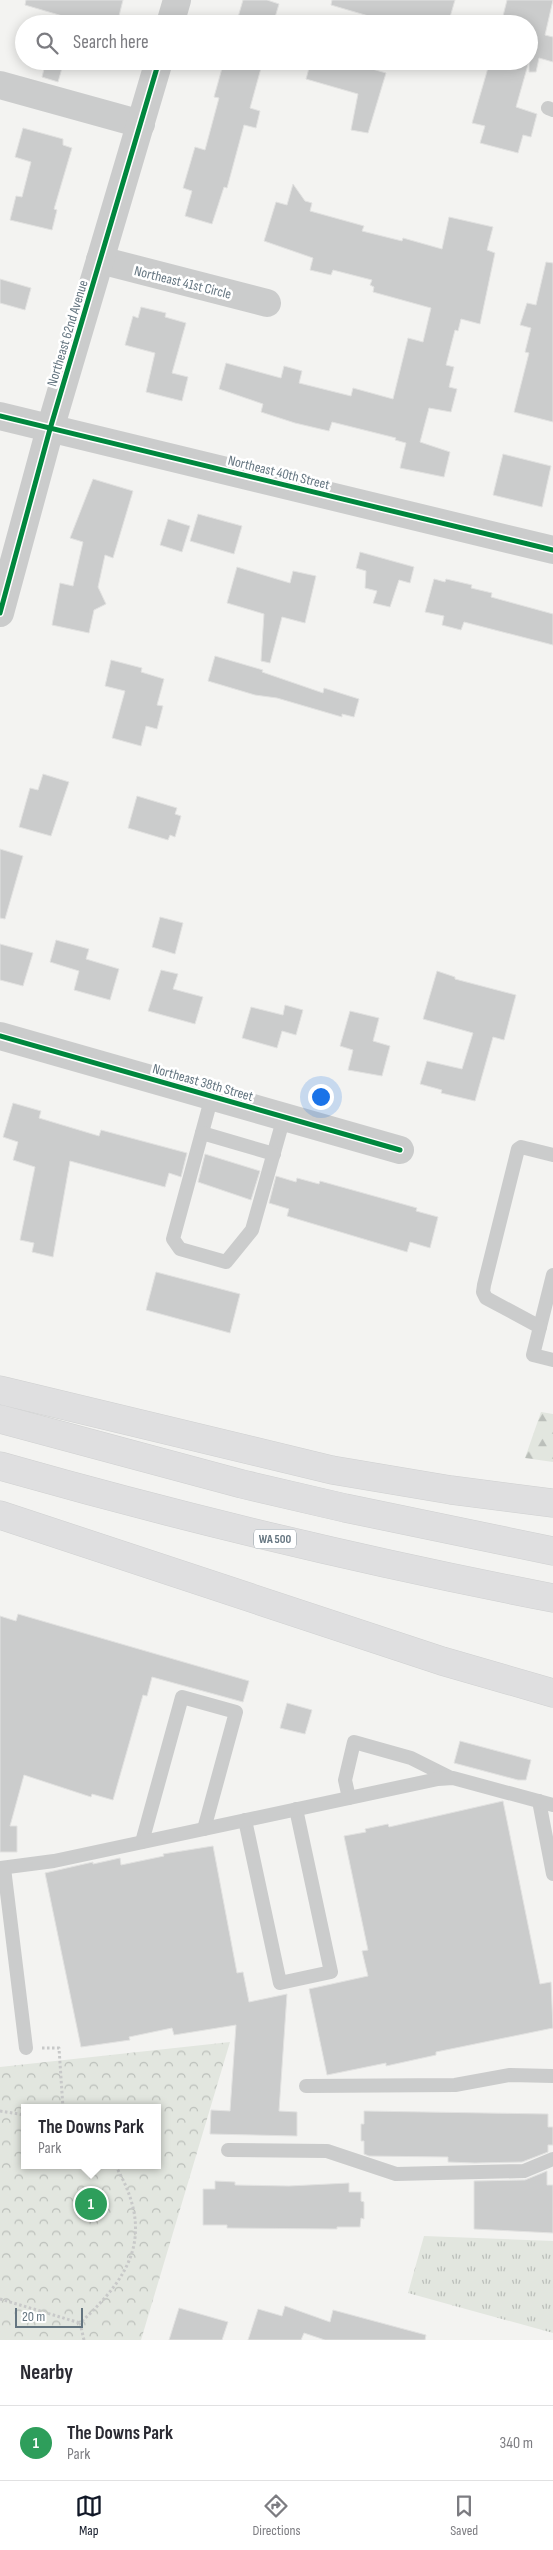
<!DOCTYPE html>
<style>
:root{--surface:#fff;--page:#f2f2f3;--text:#2b2b33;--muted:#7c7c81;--line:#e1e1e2;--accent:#111827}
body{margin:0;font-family:"Sofia Sans Condensed",sans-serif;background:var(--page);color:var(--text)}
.scale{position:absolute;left:15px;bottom:12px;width:68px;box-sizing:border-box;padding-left:5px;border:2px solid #647580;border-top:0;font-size:14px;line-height:18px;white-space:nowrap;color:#647580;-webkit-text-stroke:4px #fff;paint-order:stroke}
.you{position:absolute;left:320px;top:1096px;width:18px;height:18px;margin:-12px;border:4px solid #fff;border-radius:50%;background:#1a73e8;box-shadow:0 0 0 8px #1a73e833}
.badge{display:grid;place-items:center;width:32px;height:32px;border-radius:50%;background:var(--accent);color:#fff;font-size:16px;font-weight:700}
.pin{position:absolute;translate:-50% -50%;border:2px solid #fff;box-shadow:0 1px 5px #0006}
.popup{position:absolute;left:21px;top:2104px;width:140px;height:65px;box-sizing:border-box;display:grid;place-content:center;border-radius:0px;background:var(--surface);filter:drop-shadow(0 1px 4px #0005);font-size:16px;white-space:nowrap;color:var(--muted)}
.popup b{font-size:19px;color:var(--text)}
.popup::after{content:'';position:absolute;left:50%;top:100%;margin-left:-10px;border:10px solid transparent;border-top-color:var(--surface)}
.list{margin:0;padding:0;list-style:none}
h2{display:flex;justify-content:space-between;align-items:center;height:65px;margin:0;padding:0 20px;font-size:21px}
h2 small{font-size:16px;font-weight:400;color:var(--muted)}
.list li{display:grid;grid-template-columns:32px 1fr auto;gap:15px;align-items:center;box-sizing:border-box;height:75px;padding:0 20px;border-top:1px solid var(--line)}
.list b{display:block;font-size:19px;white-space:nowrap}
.list p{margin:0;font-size:16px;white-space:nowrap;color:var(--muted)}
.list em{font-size:16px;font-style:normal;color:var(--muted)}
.icon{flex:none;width:28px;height:28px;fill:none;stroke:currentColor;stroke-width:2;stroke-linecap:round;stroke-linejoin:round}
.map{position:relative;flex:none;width:553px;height:2340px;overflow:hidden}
.search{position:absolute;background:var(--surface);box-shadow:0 2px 12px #0003;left:15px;right:15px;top:15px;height:55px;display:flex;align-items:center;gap:12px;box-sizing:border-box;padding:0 18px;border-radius:28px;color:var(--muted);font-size:19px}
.sheet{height:140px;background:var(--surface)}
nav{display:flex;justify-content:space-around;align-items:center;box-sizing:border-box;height:70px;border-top:1px solid var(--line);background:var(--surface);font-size:14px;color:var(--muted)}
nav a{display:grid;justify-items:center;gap:2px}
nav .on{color:var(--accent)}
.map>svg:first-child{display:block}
.grass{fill:url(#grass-tufts)}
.forest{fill:url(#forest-firs)}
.park{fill:url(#park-crowns);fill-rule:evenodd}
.building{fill:#cbcccc;stroke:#e2e2e1}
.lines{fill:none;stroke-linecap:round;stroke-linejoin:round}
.motorway-casing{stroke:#cfd0d0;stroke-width:29}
.path{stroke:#c8c9c9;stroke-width:3;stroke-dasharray:2.5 2.5;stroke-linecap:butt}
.service{stroke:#cbcccc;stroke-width:14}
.minor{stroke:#cbcccc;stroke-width:28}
.tertiary{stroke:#cbcccc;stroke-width:28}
.motorway{stroke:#dfdfe0;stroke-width:28}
.cycleway-casing{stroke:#fff;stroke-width:8}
.cycleway{stroke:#00873e;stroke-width:5}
.labels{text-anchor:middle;stroke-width:5;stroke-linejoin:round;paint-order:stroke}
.shield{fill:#fff;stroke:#929ea6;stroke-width:1}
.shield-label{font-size:12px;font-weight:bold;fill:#647580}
.street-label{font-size:14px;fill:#647580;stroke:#fff}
</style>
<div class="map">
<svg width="553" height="2340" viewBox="0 0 553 2340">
<defs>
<pattern id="grass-tufts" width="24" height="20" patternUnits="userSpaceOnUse" patternTransform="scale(1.25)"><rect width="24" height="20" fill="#e2e6df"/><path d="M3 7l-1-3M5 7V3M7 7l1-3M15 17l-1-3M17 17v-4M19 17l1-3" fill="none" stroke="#bbbfba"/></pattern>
<pattern id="forest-firs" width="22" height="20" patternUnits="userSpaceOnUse" patternTransform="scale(1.25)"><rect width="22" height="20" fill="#e2e6df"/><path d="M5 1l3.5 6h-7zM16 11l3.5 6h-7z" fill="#bbbfba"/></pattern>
<pattern id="park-crowns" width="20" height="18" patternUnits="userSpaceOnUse" patternTransform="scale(1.25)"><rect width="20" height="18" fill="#e2e6df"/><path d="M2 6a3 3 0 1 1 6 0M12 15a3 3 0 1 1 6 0" fill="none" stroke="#bbbfba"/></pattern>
</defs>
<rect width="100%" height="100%" fill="#f3f3f1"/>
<path class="grass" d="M424 2236 553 2241V2333L408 2293Z"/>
<path class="forest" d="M541 1412 553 1414V1462L525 1458Z"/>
<path class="park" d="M230 2042 141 2340H0V2067ZM25 2108H157V2165H25Z"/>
<g class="building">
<path d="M26 0H123L117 24H90L25 5Z"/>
<path d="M243 0H267L279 4 273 24H236Z"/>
<path d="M332 0H455L448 24H396L331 5Z"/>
<path d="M507 0H553L545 35 553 37V62L539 58 536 72H529V24H501Z"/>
<path d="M46 61H64L58 82 42 77Z"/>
<path d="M224 61H263L250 108 260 111 256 128 244 125 227 188 224 187 212 224 185 216 192 191 183 188 195 147 205 150 219 98 214 97Z"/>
<path d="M311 61H344L386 73 368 133 351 130 358 94 306 79Z"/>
<path d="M490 61H529L516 107 537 114 531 137 523 135 518 153 480 143 485 126 472 123Z"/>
<path d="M23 128 63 139V145L72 148 54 209 57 210 52 230 10 220 16 196 22 197 31 162 15 157Z"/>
<path d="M293 184 305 201 312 203 310 211 364 226 362 231 402 241 403 238 442 249 449 217 493 227 487 250 495 253 480 324 461 319 458 331 455 330 446 365 454 367 449 387 457 389 451 412 429 408 420 442 450 452 444 477 400 468 406 443 395 440 396 438 332 422 329 431 295 423 261 412 263 404 219 389 226 363 281 378 284 366 302 371 299 383 351 396 353 388 393 399 408 338 423 342 431 308 373 292 374 287 370 285 372 280 333 270 331 275 310 270 313 258 264 241 276 202 287 205Z"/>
<path d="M546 262 553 263V422L514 412 529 353 525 352 531 328 520 325 527 303 536 305Z"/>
<path d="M0 279 31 288 25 310 0 303Z"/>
<path d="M141 307 166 313 165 317 186 323 172 373 188 377 182 401 146 392 155 353 125 345 133 316 138 318Z"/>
<path d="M503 454 551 466 542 507 493 495Z"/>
<path d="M93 479 133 491 113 558 105 555 98 587 106 604 94 610 89 633 52 625 60 583 73 586 83 542 70 538Z"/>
<path d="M198 514 242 526 234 554 190 541Z"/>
<path d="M168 519 190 526 182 552 160 545Z"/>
<path d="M360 552 414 567 410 583 399 580 390 607 373 603 377 591 365 588 366 571 356 568Z"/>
<path d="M237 567 290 583 293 571 316 576 305 623 282 617 270 663 261 661 264 614 227 603Z"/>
<path d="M434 579 445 582 446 579 472 585 471 588 492 593 491 597 553 614V645L464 622 461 630 442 625 444 616 425 612Z"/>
<path d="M215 656 263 670 262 672 323 693 324 688 359 699 354 717 342 714V717L277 698 255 695 208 681Z"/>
<path d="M111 660 142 668 141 672 164 679 157 705 163 706 157 729 146 726 141 746 112 738 125 691 105 686Z"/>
<path d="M43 774 69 782 51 836 19 827 30 788 38 790Z"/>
<path d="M137 796 177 808 175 814 181 816 175 837 170 835 168 840 128 828Z"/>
<path d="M0 849 23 856 5 919 0 918Z"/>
<path d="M160 917 183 923 175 954 152 947Z"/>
<path d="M56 940 89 949 86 959 119 969 110 1000 74 990 79 971 50 962Z"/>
<path d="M0 944 33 953 23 986 0 980Z"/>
<path d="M161 970 178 974 173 989 203 997 195 1024 148 1011Z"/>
<path d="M437 971 455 977V979L516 995 504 1040 493 1037 475 1101 441 1093 442 1090 420 1084 427 1061 462 1069 473 1033 423 1019Z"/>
<path d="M285 1005 303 1010 296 1035 282 1031 277 1048 242 1038 251 1007 283 1015Z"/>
<path d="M350 1011 379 1018 373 1041 390 1046 382 1076 348 1070 353 1050 340 1046Z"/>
<path d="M13 1103 41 1111 39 1118 99 1136 101 1130 187 1153 181 1177 169 1173 165 1187 70 1161 53 1257 32 1252 34 1243 20 1240 35 1167 13 1160 18 1142 3 1137Z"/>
<path d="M205 1154 260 1171 251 1200 198 1182Z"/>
<path d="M276 1176 296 1182 297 1178 319 1184 320 1181 417 1208 416 1211 438 1217 430 1248 410 1242 407 1252 287 1216 289 1209 269 1203Z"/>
<path d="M156 1272 240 1294 230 1333 146 1310Z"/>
<path d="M18 1614 249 1681 243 1702 152 1677 147 1696 143 1695 113 1800 92 1794 91 1797 24 1775 10 1826H17V1852H0V1616L16 1621Z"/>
<path d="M287 1703 312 1710 305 1734 280 1728Z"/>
<path d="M460 1741 531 1760 526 1780H518L454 1763Z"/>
<path d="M503 1801 540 1984 551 1982 553 2028 436 2052V2055L386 2066V2063L327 2075 309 1989 368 1976 362 1951 368 1950 344 1836 366 1832 365 1829 388 1824 389 1827Z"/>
<path d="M213 1846 237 1973 243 1972 249 2002 287 1994 279 2111 297 2112V2136L210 2134 211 2110 230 2111 236 2025 174 2035 172 2028 129 2037 130 2040 81 2047 45 1873 93 1862V1864L120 1858 121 1865 164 1856 163 1854Z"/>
<path d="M364 2111 548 2114V2127H553V2145H548V2152L522 2162 475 2163 448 2162V2157L369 2156 364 2154V2141H361V2124H364Z"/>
<path d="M547 2171V2185H553V2233L474 2229V2181L525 2180Z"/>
<path d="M215 2181 235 2182V2185L289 2186 349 2183V2192H361V2201L364 2202V2219L361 2218 360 2227H337V2229L227 2228V2225H203V2189H215Z"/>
<path d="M285 2306 330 2322 333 2310 426 2335 425 2340H325L304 2333 301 2340H248L258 2309 282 2316Z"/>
<path d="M179 2308 228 2322 222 2340H169Z"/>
</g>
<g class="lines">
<defs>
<g id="motorway">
<path d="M0 1390 332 1470 451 1490 553 1503"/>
<path d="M0 1419 242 1484 345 1508 553 1551"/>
<path d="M0 1466C183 1518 367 1562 553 1598"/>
<path d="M0 1515 442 1661 553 1693"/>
</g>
</defs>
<use href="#motorway" class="motorway-casing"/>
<g class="path">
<path d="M42 2048H59L63 2108"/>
<path d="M0 2111 25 2115"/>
<path d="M0 2299 80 2323"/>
<path d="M84 2340 80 2323C133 2274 155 2233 115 2165"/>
</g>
<g class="service">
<path d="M548 108 553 110"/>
<path d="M212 1096 173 1239 180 1249 226 1262 252 1230 284 1117"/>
<path d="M202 1133 274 1154"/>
<path d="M553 1275 533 1355 553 1360"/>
<path d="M540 1327 486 1298 483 1292 484 1285 518 1149 521 1147 553 1155"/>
<path d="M349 1798 345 1780 354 1742 411 1758 451 1778"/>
<path d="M539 1801 553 1874"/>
<path d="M245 1820 280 1983 331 1972 296 1809"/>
<path d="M142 1842 182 1697 236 1712 204 1829"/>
<path d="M0 1868 54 1861 438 1779 453 1778 553 1805"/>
<path d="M4 1868 26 2048"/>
<path d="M306 2086 455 2085 510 2075 553 2076"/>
<path d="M228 2150 327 2151 396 2174 524 2171 553 2159"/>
</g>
<g class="minor">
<path d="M170 24 177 0"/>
<path d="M0 85 141 124"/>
<path d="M100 260 267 303"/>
<path d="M0 613 50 429 159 61"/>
<path d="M0 1036 400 1150"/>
</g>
<path class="tertiary" d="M0 416 553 550"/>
<use href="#motorway" class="motorway"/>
<defs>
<g id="cycleway">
<path d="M0 416 553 550"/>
<path d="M0 613 50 429 159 61"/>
<path d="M0 1036 400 1150"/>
</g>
</defs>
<use href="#cycleway" class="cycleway-casing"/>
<use href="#cycleway" class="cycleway"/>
</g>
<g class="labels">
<rect class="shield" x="254" y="1529.5" width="42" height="19" rx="4"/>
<g class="shield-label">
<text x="275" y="1543">WA 500</text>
</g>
<g class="street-label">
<text transform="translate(183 282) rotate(14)" y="5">Northeast 41st Circle</text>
<text transform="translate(67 333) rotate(-73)" y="5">Northeast 62nd Avenue</text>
<text transform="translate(279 472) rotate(14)" y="5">Northeast 40th Street</text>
<text transform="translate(203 1082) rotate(16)" y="5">Northeast 38th Street</text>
</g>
</g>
</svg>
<div class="scale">20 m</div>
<div class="you"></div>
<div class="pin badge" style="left:91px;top:2204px;background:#2e9e5b">1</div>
<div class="popup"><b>The Downs Park</b>Park</div>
<div class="search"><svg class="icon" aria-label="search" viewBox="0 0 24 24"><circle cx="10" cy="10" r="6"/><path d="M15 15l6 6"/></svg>Search here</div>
</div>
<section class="sheet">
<h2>Nearby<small></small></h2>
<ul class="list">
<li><span class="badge" style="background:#2e9e5b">1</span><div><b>The Downs Park</b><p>Park</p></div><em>340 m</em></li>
</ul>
</section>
<nav>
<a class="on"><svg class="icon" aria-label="map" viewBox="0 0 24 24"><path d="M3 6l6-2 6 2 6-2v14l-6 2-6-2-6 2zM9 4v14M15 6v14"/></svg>Map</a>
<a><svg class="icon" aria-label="directions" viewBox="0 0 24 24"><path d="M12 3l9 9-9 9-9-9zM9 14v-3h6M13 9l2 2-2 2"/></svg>Directions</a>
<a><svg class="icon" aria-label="saved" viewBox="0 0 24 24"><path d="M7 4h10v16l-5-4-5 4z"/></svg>Saved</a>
</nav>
